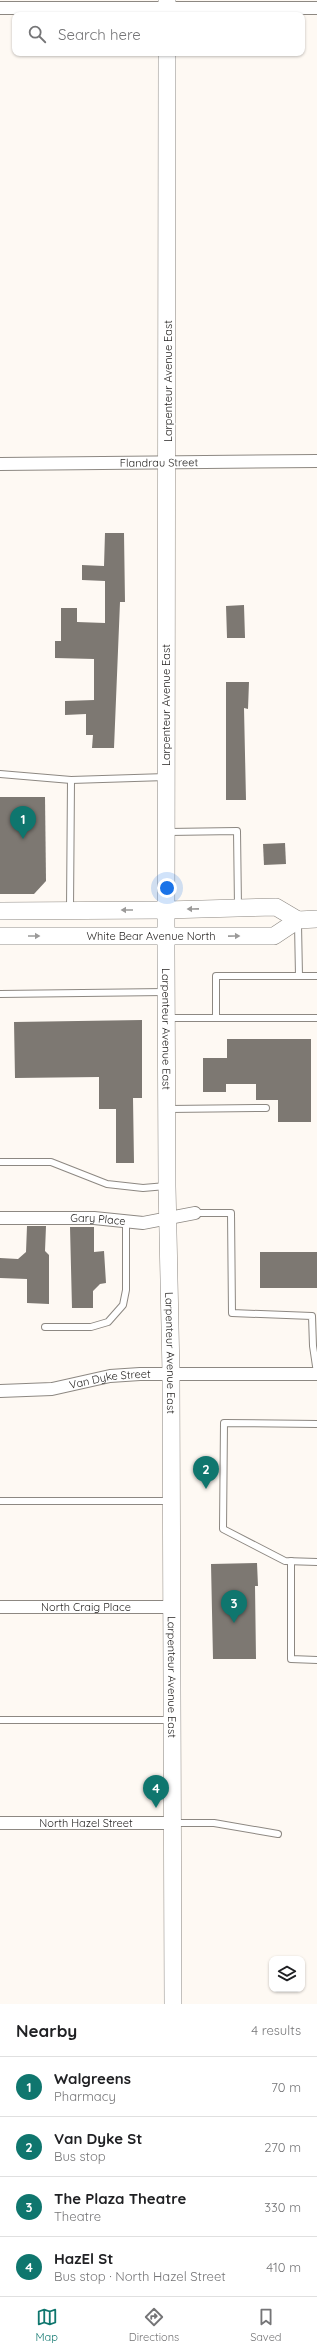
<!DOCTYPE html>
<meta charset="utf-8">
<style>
:root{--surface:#fff;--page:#f6f6f6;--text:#202124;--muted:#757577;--line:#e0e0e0;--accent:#0f766e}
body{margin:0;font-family:Quicksand,sans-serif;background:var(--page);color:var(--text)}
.controls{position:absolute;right:12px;bottom:12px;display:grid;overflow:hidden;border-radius:8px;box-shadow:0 1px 3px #0004}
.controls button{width:36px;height:36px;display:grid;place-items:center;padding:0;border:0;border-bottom:1px solid var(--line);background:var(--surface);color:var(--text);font:20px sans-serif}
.you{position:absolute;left:167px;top:888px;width:14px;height:14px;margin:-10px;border:3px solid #fff;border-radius:50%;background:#1a73e8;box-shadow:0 0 0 6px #1a73e833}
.badge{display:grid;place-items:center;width:26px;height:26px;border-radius:50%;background:var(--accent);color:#fff;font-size:13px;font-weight:700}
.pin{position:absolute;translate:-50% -33px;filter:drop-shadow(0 1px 2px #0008)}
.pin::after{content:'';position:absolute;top:21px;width:14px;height:12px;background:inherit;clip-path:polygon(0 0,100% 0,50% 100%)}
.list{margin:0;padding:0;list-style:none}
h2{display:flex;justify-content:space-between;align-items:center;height:52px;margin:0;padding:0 16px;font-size:17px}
h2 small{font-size:13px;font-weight:400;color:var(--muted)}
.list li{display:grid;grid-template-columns:26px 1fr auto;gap:12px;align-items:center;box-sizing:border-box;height:60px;padding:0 16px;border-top:1px solid var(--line)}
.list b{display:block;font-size:15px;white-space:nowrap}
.list p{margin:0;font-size:13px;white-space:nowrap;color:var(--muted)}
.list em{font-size:13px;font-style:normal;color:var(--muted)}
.icon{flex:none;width:22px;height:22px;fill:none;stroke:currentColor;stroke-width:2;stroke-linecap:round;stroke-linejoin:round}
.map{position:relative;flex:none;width:317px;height:2004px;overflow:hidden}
.search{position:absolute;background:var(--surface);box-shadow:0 1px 3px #0004;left:12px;right:12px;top:12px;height:44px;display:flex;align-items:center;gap:10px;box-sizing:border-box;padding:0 14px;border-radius:8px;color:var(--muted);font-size:15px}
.sheet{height:292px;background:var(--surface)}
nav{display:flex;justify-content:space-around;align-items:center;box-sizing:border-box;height:56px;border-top:1px solid var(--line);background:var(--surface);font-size:11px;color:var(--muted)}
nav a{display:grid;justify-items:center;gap:2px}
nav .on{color:var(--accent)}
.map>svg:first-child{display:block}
.building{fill:#7d7872}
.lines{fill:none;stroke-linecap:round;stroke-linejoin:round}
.lane-casing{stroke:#8d8882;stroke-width:8}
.street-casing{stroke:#8d8882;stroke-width:14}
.secondary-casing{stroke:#8d8882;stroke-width:18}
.lane{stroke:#fff;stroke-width:6}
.street{stroke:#fff;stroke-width:12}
.secondary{stroke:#fff;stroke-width:17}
.oneway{fill:#9b9a99}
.labels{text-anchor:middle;stroke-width:3;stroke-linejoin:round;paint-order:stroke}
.street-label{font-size:11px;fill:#211f1d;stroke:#fff}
</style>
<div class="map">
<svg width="317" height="2004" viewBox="0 0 317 2004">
<rect width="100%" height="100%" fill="#fef9f3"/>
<g class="building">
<path d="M105 533H124L125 602H120L114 748H92L93 735H86V714L65 715V701L94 700V659L55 658V641H61V608H77V622L105 623V581L82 580V565L104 566Z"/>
<path d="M244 605 245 638H227L226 606Z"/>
<path d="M226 682H249L248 709 244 708 246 800H226Z"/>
<path d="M0 797H45L46 881 34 894H0Z"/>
<path d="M285 843 286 864 264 865 263 844Z"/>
<path d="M142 1020V1098H133L134 1163H116V1109H99V1077L15 1078 14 1022Z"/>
<path d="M227 1039H311V1122H278V1100H256V1084H226V1092H203V1058H227Z"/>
<path d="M27 1226H46L45 1251 49 1255V1304L27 1303V1279L0 1278V1258L18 1259 26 1252Z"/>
<path d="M70 1227H94V1252L104 1251 106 1283 100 1284 93 1291V1308H72Z"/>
<rect x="260" y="1252" width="57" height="36"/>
<path d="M257 1563 258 1586H255L256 1659H213L211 1564Z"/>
</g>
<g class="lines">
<defs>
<g id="lane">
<path d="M0 774 71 780 166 777"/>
<path d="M168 832 237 831 238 907"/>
<path d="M70 909 71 780"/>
<path d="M298 924 299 976H317"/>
<path d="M0 994 165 992"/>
<path d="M168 1018H216V976H299"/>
<path d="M216 1018H317"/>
<path d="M169 1109 266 1108"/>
<path d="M0 1162H51L107 1184 143 1188 166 1186"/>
<path d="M195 1213H231L232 1313 312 1316 313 1346 317 1373"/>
<path d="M45 1327H91L108 1322 123 1305 126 1290V1221"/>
<path d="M317 1424 224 1423 223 1529 285 1561 317 1562"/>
<path d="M0 1501H171"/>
<path d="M291 1561V1659L317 1660"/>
<path d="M0 1720H171"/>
<path d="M173 1823H214L278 1834"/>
</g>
<g id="street">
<path d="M0 8H317"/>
<path id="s1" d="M0 464 317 461"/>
<path id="s2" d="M0 1218H94L143 1223 195 1213"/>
<path id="s3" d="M0 1391 52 1389 110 1376 140 1374H317"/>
<path id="s4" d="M0 1607H172"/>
<path id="s5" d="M0 1823H172"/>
</g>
<g id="secondary">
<path d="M167 15V0"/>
<path id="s6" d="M167 53 166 950 167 1186 171 1373 173 2004"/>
<path d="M0 911 166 910 276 907 298 920"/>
<path id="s7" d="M0 936H274L298 920 317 919"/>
</g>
</defs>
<use href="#lane" class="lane-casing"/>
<use href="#street" class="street-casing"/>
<use href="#secondary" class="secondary-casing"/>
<use href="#lane" class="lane"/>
<use href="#street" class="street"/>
<use href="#secondary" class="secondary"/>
</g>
<defs><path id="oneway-solid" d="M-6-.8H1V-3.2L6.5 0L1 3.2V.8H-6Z"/></defs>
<g class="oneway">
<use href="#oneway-solid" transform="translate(193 909) rotate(179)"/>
<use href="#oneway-solid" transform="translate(127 910) rotate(180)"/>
<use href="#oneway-solid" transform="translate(34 936)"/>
<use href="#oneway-solid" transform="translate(234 936) rotate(-1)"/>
</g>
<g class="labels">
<g class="street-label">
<text transform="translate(168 381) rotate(-90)" y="4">Larpenteur Avenue East</text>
<text dy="4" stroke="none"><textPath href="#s1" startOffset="159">Flandrau Street</textPath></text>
<text transform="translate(166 705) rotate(-90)" y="4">Larpenteur Avenue East</text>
<text dy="4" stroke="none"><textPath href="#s7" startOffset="151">White Bear Avenue North</textPath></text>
<text dy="4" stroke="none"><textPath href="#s6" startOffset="976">Larpenteur Avenue East</textPath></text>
<text dy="4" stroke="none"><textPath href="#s2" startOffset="98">Gary Place</textPath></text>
<text dy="4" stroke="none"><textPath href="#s6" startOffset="1300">Larpenteur Avenue East</textPath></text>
<text dy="4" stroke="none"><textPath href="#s3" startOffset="111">Van Dyke Street</textPath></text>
<text dy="4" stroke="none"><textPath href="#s4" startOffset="86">North Craig Place</textPath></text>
<text dy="4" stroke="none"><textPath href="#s6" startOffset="1624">Larpenteur Avenue East</textPath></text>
<text dy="4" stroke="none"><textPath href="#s5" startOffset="86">North Hazel Street</textPath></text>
</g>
</g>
</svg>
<div class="controls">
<button><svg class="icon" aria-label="layers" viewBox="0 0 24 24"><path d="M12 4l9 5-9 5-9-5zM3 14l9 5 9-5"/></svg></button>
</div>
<div class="you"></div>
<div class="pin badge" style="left:23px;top:839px">1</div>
<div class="pin badge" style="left:206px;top:1489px">2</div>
<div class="pin badge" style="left:234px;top:1623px">3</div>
<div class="pin badge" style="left:156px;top:1808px">4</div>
<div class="search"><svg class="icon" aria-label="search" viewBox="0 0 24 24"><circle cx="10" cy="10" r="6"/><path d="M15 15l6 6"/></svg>Search here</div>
</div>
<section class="sheet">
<h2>Nearby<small>4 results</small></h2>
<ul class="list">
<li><span class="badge">1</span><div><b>Walgreens</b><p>Pharmacy</p></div><em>70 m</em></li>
<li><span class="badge">2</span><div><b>Van Dyke St</b><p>Bus stop</p></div><em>270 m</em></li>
<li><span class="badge">3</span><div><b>The Plaza Theatre</b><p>Theatre</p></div><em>330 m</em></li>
<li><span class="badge">4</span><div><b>HazEl St</b><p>Bus stop · North Hazel Street</p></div><em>410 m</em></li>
</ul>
</section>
<nav>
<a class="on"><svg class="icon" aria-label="map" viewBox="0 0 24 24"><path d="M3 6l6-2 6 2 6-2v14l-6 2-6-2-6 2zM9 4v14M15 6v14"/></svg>Map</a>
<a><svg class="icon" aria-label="directions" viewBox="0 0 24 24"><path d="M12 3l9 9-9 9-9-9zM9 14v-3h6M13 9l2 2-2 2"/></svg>Directions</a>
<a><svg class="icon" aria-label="saved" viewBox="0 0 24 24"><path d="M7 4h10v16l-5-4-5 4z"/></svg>Saved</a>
</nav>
